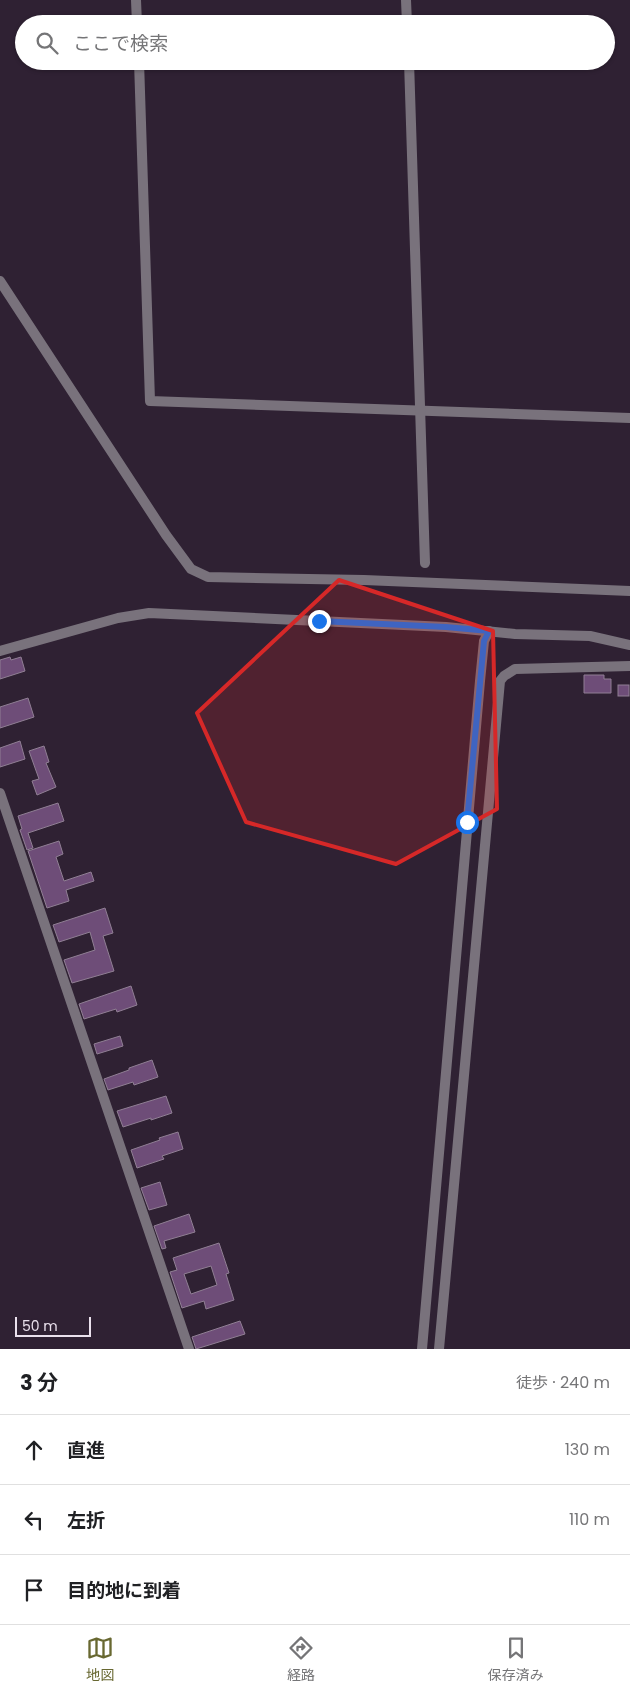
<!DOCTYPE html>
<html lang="ja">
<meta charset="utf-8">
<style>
:root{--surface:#fff;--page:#f2f2f2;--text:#202124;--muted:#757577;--line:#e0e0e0;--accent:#686831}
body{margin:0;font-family:Poppins,"Noto Sans JP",sans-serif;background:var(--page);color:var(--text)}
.scale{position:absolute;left:15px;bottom:12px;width:76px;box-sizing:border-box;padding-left:5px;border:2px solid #eae1ed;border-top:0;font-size:14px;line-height:18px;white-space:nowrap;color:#eae1ed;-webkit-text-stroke:4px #2f2133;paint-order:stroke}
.stop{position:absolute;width:15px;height:15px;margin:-11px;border:4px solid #1a73e8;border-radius:50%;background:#fff}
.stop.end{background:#1a73e8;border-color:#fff;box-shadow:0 1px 5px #0008}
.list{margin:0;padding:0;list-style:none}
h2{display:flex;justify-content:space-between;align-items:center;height:65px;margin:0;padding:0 20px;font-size:21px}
h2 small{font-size:16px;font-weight:400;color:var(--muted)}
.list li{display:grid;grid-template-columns:32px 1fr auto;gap:15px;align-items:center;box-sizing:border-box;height:70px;padding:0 20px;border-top:1px solid var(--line)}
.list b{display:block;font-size:19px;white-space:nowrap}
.list em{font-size:16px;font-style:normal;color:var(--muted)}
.icon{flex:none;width:28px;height:28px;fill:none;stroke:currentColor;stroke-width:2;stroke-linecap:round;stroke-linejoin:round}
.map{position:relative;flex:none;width:630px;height:1349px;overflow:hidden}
.search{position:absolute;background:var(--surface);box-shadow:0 1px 4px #0004;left:15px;right:15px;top:15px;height:55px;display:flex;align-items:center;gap:12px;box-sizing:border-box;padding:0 18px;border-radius:28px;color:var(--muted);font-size:19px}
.sheet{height:275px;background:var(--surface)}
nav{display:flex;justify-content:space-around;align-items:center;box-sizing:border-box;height:70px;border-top:1px solid var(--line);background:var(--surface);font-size:14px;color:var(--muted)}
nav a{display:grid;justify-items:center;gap:2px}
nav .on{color:var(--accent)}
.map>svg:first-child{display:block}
.building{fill:#6e4d78;stroke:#907f94;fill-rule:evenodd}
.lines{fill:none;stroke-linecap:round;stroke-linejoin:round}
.street{stroke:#79727c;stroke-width:10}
.route{stroke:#1a73e8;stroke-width:6}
.marked{fill:#d62828;fill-opacity:0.2;stroke:#d62828;stroke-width:4;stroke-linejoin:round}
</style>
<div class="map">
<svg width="630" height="1349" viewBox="0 0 630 1349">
<rect width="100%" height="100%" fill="#2f2133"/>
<g class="building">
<path d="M10 657 11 660 21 657 25 671 0 679V660Z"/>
<path d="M584 675H604V679H611V693H584Z"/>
<rect x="618" y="685" width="11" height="11"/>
<path d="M28 698 34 717 0 728V707Z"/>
<path d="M20 741 25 759 0 767V748Z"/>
<path d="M44 746 49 762 46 763 56 787 37 795 32 781 39 779 29 751Z"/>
<path d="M58 803 64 821 28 833 33 848 27 850 20 830 22 829 18 816Z"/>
<path d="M59 841 63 854 56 857 64 881 91 872 94 881 66 890 69 901 47 908 28 851Z"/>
<path d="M105 908 113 933 103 936 114 971 72 983 64 960 95 950 90 932 59 942 53 925Z"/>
<path d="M131 986 137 1005 117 1012 116 1009 84 1019 79 1004Z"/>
<path d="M120 1036 123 1046 97 1054 94 1044Z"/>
<path d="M152 1060 158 1077 134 1085 133 1082 108 1090 104 1079 129 1070V1068Z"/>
<path d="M166 1096 172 1113 151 1120V1118L123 1127 117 1111Z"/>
<path d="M178 1132 183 1149 162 1156 164 1159 137 1168 131 1150 160 1140 159 1138Z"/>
<path d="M160 1182 167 1205 149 1210 141 1188Z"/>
<path d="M189 1214 195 1232 164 1241 166 1248 162 1249 154 1226Z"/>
<path d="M219 1243 229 1273 226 1274 234 1300 206 1309 204 1301 182 1308 170 1272 177 1270 173 1258ZM211 1266 217 1285 191 1294 184 1274Z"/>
<path d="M240 1321 245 1334 196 1349 192 1337Z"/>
</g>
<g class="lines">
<g class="street">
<path d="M136 0 137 24"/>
<path d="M406 0 407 24"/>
<path d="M139 61 150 401 630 418"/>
<path d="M409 61 425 563"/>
<path d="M0 281 166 535 191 569 208 577 364 580 630 591"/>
<path d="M0 651 118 618 149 613 446 627 515 634 590 636 630 645"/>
<path d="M0 793 189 1349"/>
<path d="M422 1349 480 681 484 641 489 631"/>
<path d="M439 1349 500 681 504 676 515 669 630 666"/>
</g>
</g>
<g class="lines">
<path class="route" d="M319 621 446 627 489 631 484 641 467 822"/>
</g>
<path class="marked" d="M339 580 493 631 497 809 396 864 246 822 197 713Z"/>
</svg>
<div class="scale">50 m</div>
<div class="stop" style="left:467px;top:822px"></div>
<div class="stop end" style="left:319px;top:621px"></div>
<div class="search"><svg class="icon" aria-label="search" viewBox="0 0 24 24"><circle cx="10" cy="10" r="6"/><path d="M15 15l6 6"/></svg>ここで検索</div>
</div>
<section class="sheet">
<h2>3 分<small>徒歩 · 240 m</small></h2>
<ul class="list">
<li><svg class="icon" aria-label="ahead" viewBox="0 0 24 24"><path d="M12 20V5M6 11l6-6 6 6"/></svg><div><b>直進</b></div><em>130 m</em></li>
<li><svg class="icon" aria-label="left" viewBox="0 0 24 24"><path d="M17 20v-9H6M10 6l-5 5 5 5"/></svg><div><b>左折</b></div><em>110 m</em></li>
<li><svg class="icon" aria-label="arrive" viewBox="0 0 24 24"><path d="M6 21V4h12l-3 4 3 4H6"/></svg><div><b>目的地に到着</b></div></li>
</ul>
</section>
<nav>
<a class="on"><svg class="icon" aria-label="map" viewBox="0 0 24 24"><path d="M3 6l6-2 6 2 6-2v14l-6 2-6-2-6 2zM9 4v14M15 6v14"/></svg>地図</a>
<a><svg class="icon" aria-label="directions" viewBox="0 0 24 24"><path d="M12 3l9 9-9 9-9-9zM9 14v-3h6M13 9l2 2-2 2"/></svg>経路</a>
<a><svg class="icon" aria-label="saved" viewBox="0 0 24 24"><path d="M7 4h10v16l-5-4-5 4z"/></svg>保存済み</a>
</nav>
